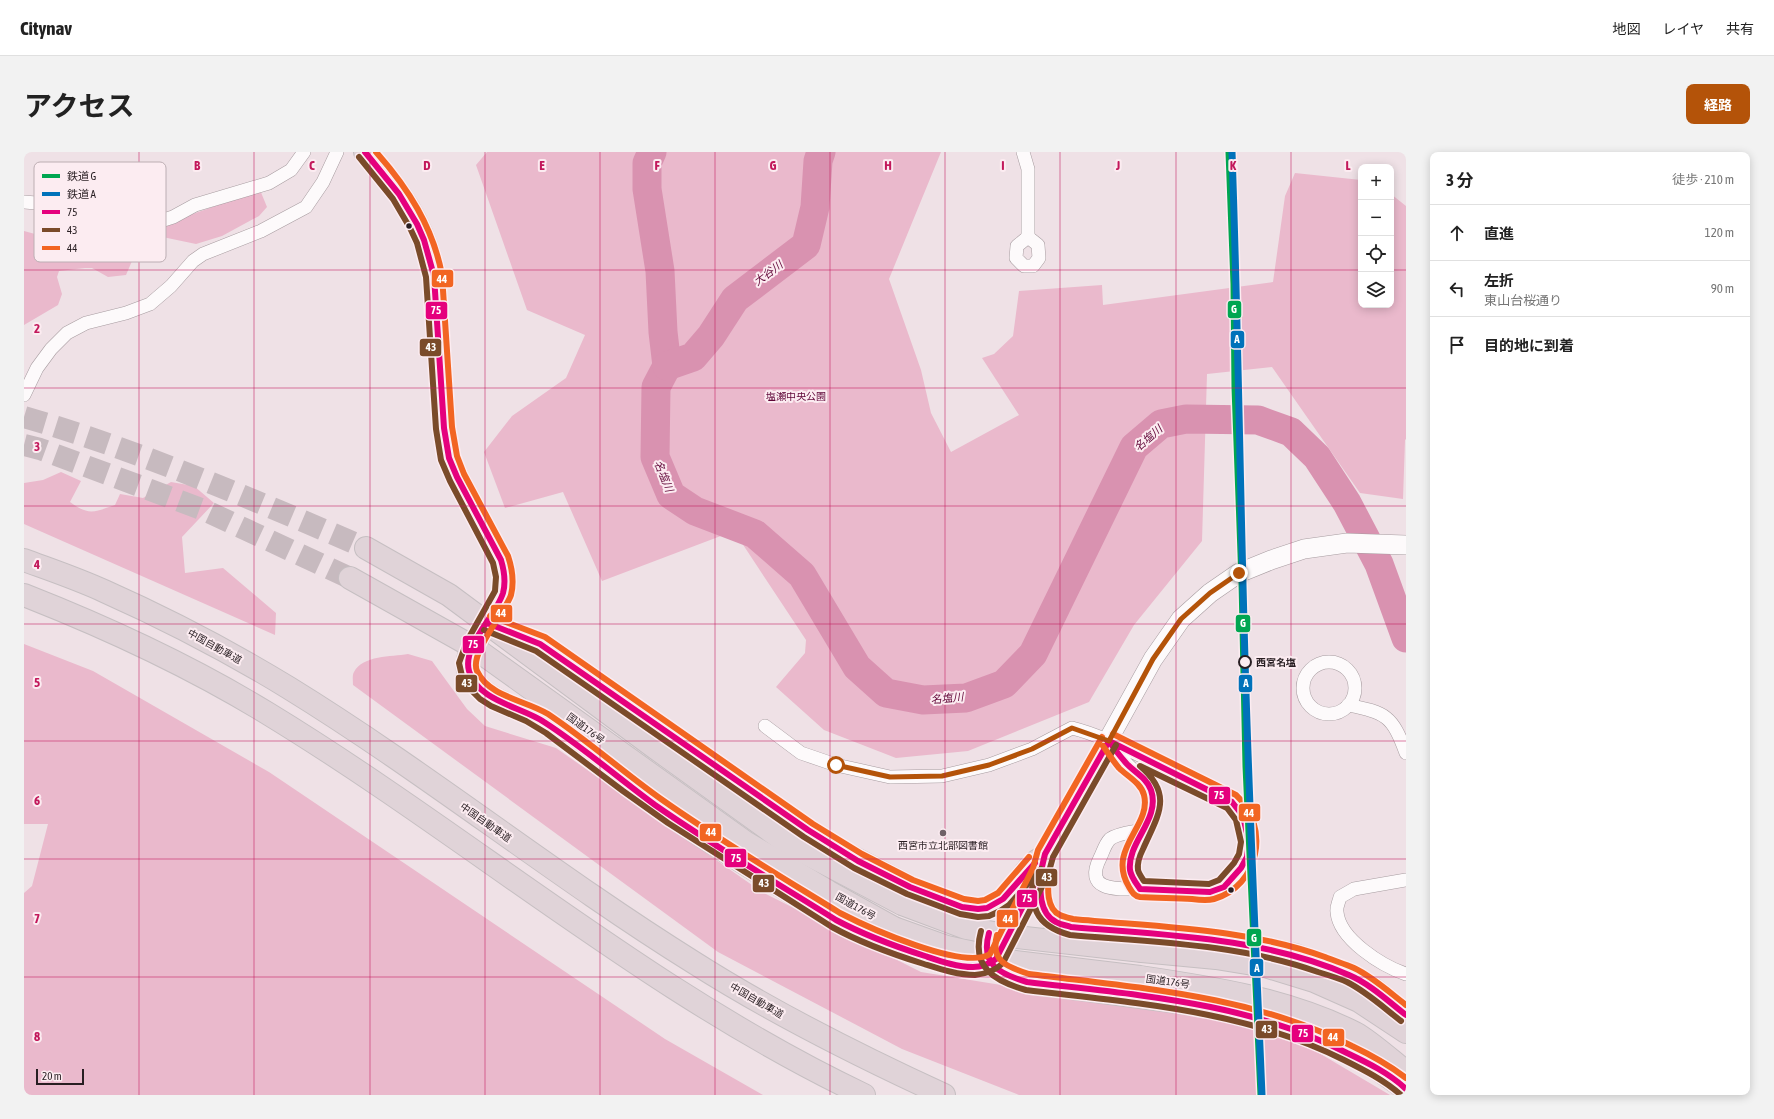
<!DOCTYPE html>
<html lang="ja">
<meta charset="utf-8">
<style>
:root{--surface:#fff;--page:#f2f2f2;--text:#222;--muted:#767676;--line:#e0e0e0;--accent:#b45309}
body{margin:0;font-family:"Asap Condensed","Noto Sans JP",sans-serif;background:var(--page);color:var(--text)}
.controls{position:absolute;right:12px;top:12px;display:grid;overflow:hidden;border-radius:8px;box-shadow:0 2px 10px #0003}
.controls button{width:36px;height:36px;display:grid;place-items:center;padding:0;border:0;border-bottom:1px solid var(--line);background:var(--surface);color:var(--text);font:20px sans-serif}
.scale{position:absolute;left:12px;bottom:10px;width:48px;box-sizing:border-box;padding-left:4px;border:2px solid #281e22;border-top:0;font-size:11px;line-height:14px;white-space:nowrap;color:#281e22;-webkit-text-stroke:3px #fcecf1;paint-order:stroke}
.stop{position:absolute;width:12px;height:12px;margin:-9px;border:3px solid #b45309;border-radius:50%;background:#fff}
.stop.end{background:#b45309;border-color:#fff;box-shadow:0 1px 4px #0008}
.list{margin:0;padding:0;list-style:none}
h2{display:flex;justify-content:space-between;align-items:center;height:52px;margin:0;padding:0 16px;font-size:17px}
h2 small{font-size:13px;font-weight:400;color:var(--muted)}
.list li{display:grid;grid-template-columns:26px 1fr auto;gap:12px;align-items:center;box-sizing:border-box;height:56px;padding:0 16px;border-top:1px solid var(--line)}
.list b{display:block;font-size:15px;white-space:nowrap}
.list p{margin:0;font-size:13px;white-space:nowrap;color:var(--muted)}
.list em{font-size:13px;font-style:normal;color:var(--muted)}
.icon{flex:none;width:22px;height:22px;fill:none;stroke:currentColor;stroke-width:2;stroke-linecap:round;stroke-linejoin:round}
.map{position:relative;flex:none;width:1382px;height:943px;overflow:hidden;border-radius:8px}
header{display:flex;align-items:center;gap:24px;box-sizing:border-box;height:56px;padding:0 20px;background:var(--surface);border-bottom:1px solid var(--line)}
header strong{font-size:19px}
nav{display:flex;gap:22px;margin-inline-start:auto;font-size:14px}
.intro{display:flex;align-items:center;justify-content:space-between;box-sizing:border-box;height:96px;padding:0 24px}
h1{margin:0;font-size:28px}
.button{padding:10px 18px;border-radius:8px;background:var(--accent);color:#fff;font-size:14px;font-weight:700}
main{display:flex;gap:24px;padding:0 24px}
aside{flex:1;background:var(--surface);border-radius:8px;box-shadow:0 2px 10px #0003}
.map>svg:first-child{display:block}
.green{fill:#eab9cc}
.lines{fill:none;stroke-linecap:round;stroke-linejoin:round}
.river{stroke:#d992b0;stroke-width:29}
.highway-tunnel{stroke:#c7babf;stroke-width:22;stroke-dasharray:22 11;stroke-linecap:butt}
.street-casing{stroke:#a79ca0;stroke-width:14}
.secondary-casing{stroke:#a79ca0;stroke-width:20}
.highway-casing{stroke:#c6bfc2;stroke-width:24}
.street{stroke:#fdfafb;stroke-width:13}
.secondary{stroke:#fdfafb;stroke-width:19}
.highway{stroke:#e0d3d8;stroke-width:22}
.highway-bridge-casing{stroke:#c6bfc2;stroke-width:24;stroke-linecap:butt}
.highway-bridge{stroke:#e0d3d8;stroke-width:22}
.bus-1-casing{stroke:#fcecf1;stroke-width:9}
.bus-2-casing{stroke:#fcecf1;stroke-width:9}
.bus-3-casing{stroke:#fcecf1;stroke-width:9}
.bus-1{stroke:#e5007d;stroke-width:6}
.bus-2{stroke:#7a4b2a;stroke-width:6}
.bus-3{stroke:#f26522;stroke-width:6}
.rail-1-casing{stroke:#fcecf1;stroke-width:10}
.rail-2-casing{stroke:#fcecf1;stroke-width:10}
.rail-1{stroke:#00a651;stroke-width:7}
.rail-2{stroke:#0072ba;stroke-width:7}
.route{stroke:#b45309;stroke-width:5}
.grid{fill:none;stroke:#c2185b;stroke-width:1;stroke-opacity:0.55}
.bus-dot{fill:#281e22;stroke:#fcecf1;stroke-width:1.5}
.stop-dot{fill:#fcecf1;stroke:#281e22;stroke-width:2}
.poi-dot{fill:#6e6267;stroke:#fcecf1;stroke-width:1.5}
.labels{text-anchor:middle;stroke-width:4;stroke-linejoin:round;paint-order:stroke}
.park-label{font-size:10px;fill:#5f0437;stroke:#fcecf1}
.street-label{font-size:10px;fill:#281e22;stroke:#fcecf1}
.stop-label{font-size:10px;font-weight:bold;fill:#281e22;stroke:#fcecf1;text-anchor:start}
.poi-label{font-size:10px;fill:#281e22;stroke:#fcecf1}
.water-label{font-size:11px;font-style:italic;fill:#63093a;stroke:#fcecf1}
.key{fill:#fcecf1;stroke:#bcaeb3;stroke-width:1}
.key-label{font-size:11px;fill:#281e22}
.grid-label{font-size:13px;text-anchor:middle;font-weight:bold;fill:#c2185b;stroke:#fcecf1;stroke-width:4;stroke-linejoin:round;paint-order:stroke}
.line-badge{stroke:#fcecf1;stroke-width:1.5}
.badge-label{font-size:11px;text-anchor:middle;font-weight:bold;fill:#fff}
</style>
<header>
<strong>Citynav</strong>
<nav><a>地図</a><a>レイヤ</a><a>共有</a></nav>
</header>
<div class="intro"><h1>アクセス</h1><a class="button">経路</a></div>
<main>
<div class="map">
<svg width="1382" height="943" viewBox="0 0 1382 943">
<rect width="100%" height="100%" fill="#efe1e6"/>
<g class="green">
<path d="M463 0H917L865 127 897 218 907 261 927 300 995 263 958 206 970 202 989 184 995 139 1078 133 1079 153 1249 130 1261 44 1271 21 1337 28V153H1367V42L1382 54V287L1381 288 1379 347 1336 341 1248 215 1183 222 1178 389 1110 473 1065 550 944 599 872 606 800 578 752 535 781 501 782 488 710 379 578 429 539 340 481 356 460 300 488 264 542 226 561 183 503 158 452 13Z"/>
<path d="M236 38 243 55 235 64 198 84 172 92 129 83 114 95 102 123 84 125 68 116H61L35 119 33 125 38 142 34 153 0 173V79L37 89 76 91 99 70 135 74Z"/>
<path d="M37 320 57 329 46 350C65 364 70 360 91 353L96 342 119 346 147 330 170 334 190 351 158 385 161 421 199 416 252 461 251 483 0 372V331L19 328Z"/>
<path d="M0 492 69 519 245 620 641 887 739 943H0V741L8 734 24 672H0Z"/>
<path d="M384 502 408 509 443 557 461 574 532 596 738 740 897 820 1206 870 1278 891 1366 943H995L878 897 694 800 329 533C329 529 328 523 330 520 339 503 367 505 384 502Z"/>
</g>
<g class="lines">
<g class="river">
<path d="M628 0 623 11V37L636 119 639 180 643 214 632 235 631 305 647 343 671 359 731 382 778 423 833 515 862 541 899 548 942 546 980 532 1009 502 1110 295 1137 272 1162 267 1234 268 1267 280 1293 305 1323 351 1355 412 1382 486"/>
<path d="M643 214 669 205 687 184 711 147 782 93 791 55 794 9 797 0"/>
</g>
<g class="highway-tunnel">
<path d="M0 265C117 299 230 348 342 396"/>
<path d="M0 293 16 297 180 358 326 426"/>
</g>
<defs>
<g id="street">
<path d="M999 0 1004 17V85"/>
<path d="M0 50 24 52 76 73 98 76 124 73 149 65 171 53 245 31 267 18 280 0"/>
<path d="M1004 85 1014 93 1015 106 1009 114H1000L992 106 993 94Z"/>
<path d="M0 243 13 216 27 197 43 181 62 171 102 161 126 152 147 134 169 109 179 102 237 79 282 55 299 30 313 0"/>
<circle cx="1305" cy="536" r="26"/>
<path d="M1324 553C1362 561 1368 563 1382 601"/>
<path d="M741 574 777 601 812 613 866 625 918 624 965 613 1008 597 1048 576C1076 583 1102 597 1128 609 1155 622 1182 635 1208 650L1219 664 1225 690 1223 705 1217 716 1200 735 1186 740 1116 737C1112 731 1107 724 1106 717 1104 694 1137 662 1127 638 1122 626 1110 620 1102 611 1096 604 1090 596 1085 589"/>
<path d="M1382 728 1330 737 1316 745C1315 750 1312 755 1313 760 1315 787 1358 814 1382 822"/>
<path d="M1116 737C1094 737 1059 740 1076 706 1079 700 1081 692 1086 687 1094 681 1110 680 1119 678"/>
</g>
<path id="secondary" d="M1021 702 1129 507 1157 467 1186 441 1215 421 1247 408 1280 397 1323 391 1382 393"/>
<g id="highway">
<path d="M341 0C375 37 401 73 410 124L420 276 425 306 433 325 477 408C480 419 482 430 479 441 473 462 435 501 445 521 462 555 500 553 527 574 557 595 585 620 615 641 659 673 703 701 749 729 770 742 791 755 812 768 842 785 876 796 908 806 926 811 956 822 972 807L1017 719 1021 702"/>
<path d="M342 396 425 443 630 595 766 693 878 752"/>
<path d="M0 408C27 418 54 427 80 439 143 467 206 500 265 536 403 621 531 724 669 810 749 861 833 903 920 943"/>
<path d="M326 426 449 495 721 690 805 740 870 776"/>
<path d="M0 443C84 476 166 514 243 561 445 684 625 841 840 943"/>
<path d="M463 471 516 492 803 692 891 738 942 756 954 757 966 755 977 749 985 742 1005 716 1014 708"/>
<path d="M1017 720C1016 737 1014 757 1029 768 1034 772 1042 773 1047 775L1169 786 1223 793 1271 803 1326 823 1348 836 1382 863"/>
<path d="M1118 799 1192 806 1241 814 1290 829 1335 849 1382 880"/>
<path d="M963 800C967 818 986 825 1003 830L1169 852 1211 859 1280 880 1307 892 1345 911 1382 937"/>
<path d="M1116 825C1190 836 1263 847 1331 881 1346 889 1368 909 1382 920"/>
</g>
</defs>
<use href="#street" class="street-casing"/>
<use href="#secondary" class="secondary-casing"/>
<use href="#highway" class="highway-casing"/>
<use href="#street" class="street"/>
<use href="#secondary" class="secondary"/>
<use href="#highway" class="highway"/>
<defs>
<g id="highway-bridge">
<path d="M878 752 942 776 992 785 1118 799"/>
<path d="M870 776 923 795 991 810 1116 825"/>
</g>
</defs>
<use href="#highway-bridge" class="highway-bridge-casing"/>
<use href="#highway-bridge" class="highway-bridge"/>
<defs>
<g id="bus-1">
<path d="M341 0 375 42 393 72 400 88 410 124 420 276 425 306 433 325 477 408C480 418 482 430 479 441 472 464 438 494 445 519 453 549 498 555 520 570 559 595 594 626 631 653 690 694 751 730 812 768 840 783 870 794 901 804 916 809 933 815 949 815 958 815 965 812 972 807L1017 719 1021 702 1085 589"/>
<path d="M463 471 516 492 784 678 834 709 886 735 938 755 954 757 963 756 979 747 1011 711"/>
<path d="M1085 589 1208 650 1219 664 1225 690 1223 705 1217 716 1200 735 1186 740 1116 737C1112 731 1107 725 1106 718 1103 690 1137 667 1127 638 1123 626 1110 620 1102 611 1096 604 1090 597 1085 589Z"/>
<path d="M1017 719C1016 736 1014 761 1032 770 1037 773 1042 773 1047 775 1140 783 1238 785 1325 823 1346 832 1364 849 1382 863"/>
<path d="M965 781C956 813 976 822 1003 830 1112 843 1224 850 1323 901 1344 911 1365 921 1382 937"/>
</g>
<g id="bus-2">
<path d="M335 5 369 47 386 76 393 91 402 125 412 277 417 308 426 329 469 411 472 425 471 439 443 489 435 511 438 524 446 537 456 547 467 554 502 569 522 581 599 639 644 671 808 775C837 791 868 802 900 812 916 817 934 823 951 823 961 822 971 819 979 811L1024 723 1029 705 1092 593"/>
<path d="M460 478 512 499 780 685 830 716 883 742 936 762 954 765 965 764 976 759 985 753 1017 717"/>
<path d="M1116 614 1203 656 1212 668 1217 690 1215 702 1210 711 1195 728 1185 732 1120 729C1118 726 1115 722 1114 718 1113 711 1116 703 1119 697 1134 663 1150 643 1116 614Z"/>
<path d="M1009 719C1007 754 1009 773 1046 783 1129 790 1216 792 1294 820 1304 823 1314 826 1323 830 1343 840 1360 856 1377 869"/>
<path d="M957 779C947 815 970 829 1002 838 1110 851 1221 858 1320 908 1340 918 1360 928 1377 943"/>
</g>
<g id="bus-3">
<path d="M352 0C384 36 409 75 418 123L428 275 433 304 440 322 484 404C488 416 490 431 487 443 481 461 445 501 453 519 465 545 501 548 524 562 563 588 599 620 637 647 695 688 756 724 816 761 843 775 940 819 966 802L1009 716 1014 698 1078 585"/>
<path d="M466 464 521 485 789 672 838 702 889 728 940 747 954 749 961 748 974 741 1005 705"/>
<path d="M1079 594C1084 601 1089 609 1095 616 1103 624 1117 631 1120 643 1128 674 1082 697 1105 735 1108 740 1110 744 1116 745 1133 746 1151 746 1168 747 1175 748 1183 749 1190 747 1235 734 1247 675 1212 643L1089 582"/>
<path d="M1025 719C1024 733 1021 756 1036 763 1040 765 1045 766 1049 767 1133 775 1221 776 1301 805 1311 809 1321 812 1330 816 1349 825 1365 840 1382 853"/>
<path d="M973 783C966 809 983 815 1005 822 1115 836 1227 843 1328 894 1347 903 1365 913 1382 926"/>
</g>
</defs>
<use href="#bus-1" class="bus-1-casing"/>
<use href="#bus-2" class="bus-2-casing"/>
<use href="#bus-3" class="bus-3-casing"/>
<use href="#bus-1" class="bus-1"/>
<use href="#bus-2" class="bus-2"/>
<use href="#bus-3" class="bus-3"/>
<defs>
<path id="rail-1" d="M1205 0 1210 132 1211 235 1218 429 1222 614 1237 943"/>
<path id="rail-2" d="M1208 0C1214 169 1216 338 1221 507 1225 653 1232 798 1238 943"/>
</defs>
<use href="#rail-1" class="rail-1-casing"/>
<use href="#rail-2" class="rail-2-casing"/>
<use href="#rail-1" class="rail-1"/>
<use href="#rail-2" class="rail-2"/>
</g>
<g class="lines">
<path class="route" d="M812 613 866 625 918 624 965 613 1008 597 1048 576 1085 589 1129 507 1157 467 1186 441 1215 421"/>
</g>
<path class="grid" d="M115 0V943M230 0V943M346 0V943M461 0V943M576 0V943M691 0V943M806 0V943M921 0V943M1036 0V943M1152 0V943M1267 0V943M0 118H1337M1367 118H1382M0 236H1382M0 354H1382M0 472H1382M0 589H1382M0 707H1382M0 825H1382"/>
<g class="bus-dot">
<circle cx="385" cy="74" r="3.5"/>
<circle cx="1207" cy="738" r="3.5"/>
</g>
<circle class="stop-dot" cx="1221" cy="510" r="6"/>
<circle class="poi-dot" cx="919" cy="681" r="4"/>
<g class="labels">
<g class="park-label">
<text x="772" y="248">塩瀬中央公園</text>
</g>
<g class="street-label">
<text transform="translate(191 494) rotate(29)" y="4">中国自動車道</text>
<text transform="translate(562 576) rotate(36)" y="4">国道176号</text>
<text transform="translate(462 670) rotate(35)" y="4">中国自動車道</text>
<text transform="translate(832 754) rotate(29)" y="4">国道176号</text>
<text transform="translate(1144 829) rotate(8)" y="4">国道176号</text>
<text transform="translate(733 848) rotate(30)" y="4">中国自動車道</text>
</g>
<g class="stop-label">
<text x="1232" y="514">西宮名塩</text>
</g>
<g class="poi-label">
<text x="919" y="697">西宮市立北部図書館</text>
</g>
<g class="water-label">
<text transform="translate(744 121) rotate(-37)" y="4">大谷川</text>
<text transform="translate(1124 286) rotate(-41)" y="4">名塩川</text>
<text transform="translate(640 324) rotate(68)" y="4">名塩川</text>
<text transform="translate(923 546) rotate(-5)" y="4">名塩川</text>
</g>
</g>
<rect x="10" y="10" width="132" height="100" rx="6" class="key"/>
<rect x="18" y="22" width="18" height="4" fill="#00a651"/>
<rect x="18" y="40" width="18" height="4" fill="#0072ba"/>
<rect x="18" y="58" width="18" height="4" fill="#e5007d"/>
<rect x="18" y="76" width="18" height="4" fill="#7a4b2a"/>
<rect x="18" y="94" width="18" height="4" fill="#f26522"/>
<g class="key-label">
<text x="43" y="28">鉄道 G</text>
<text x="43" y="46">鉄道 A</text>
<text x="43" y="64">75</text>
<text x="43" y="82">43</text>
<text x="43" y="100">44</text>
</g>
<g class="grid-label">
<text x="173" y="18">B</text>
<text x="288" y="18">C</text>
<text x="403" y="18">D</text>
<text x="518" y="18">E</text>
<text x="633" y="18">F</text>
<text x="749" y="18">G</text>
<text x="864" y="18">H</text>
<text x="979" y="18">I</text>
<text x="1094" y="18">J</text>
<text x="1209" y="18">K</text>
<text x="1324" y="18">L</text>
<text x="13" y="181">2</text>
<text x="13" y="299">3</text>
<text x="13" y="417">4</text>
<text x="13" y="535">5</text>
<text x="13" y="653">6</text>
<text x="13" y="771">7</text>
<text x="13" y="889">8</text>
</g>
<g class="line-badge">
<rect x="407" y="117" width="23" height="19" rx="4" fill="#f26522"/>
<rect x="1203" y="148" width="15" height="19" rx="4" fill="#00a651"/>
<rect x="401" y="149" width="23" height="19" rx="4" fill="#e5007d"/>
<rect x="1206" y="178" width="15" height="19" rx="4" fill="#0072ba"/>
<rect x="395" y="186" width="23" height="19" rx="4" fill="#7a4b2a"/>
<rect x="466" y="452" width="23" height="19" rx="4" fill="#f26522"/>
<rect x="1211" y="462" width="16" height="19" rx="4" fill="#00a651"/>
<rect x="438" y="483" width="23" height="19" rx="4" fill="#e5007d"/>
<rect x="431" y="522" width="23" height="19" rx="4" fill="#7a4b2a"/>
<rect x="1214" y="522" width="15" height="19" rx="4" fill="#0072ba"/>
<rect x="1184" y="634" width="23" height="19" rx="4" fill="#e5007d"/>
<rect x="1214" y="651" width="23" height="19" rx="4" fill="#f26522"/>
<rect x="675" y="671" width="23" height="19" rx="4" fill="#f26522"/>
<rect x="700" y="696" width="23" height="20" rx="4" fill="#e5007d"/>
<rect x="1011" y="716" width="23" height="19" rx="4" fill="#7a4b2a"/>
<rect x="728" y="722" width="23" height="19" rx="4" fill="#7a4b2a"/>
<rect x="992" y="737" width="22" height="19" rx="4" fill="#e5007d"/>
<rect x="972" y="757" width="23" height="19" rx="4" fill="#f26522"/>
<rect x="1222" y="776" width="16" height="19" rx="4" fill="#00a651"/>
<rect x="1225" y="806" width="15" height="19" rx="4" fill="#0072ba"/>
<rect x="1231" y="868" width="23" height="19" rx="4" fill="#7a4b2a"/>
<rect x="1267" y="872" width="23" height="19" rx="4" fill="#e5007d"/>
<rect x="1298" y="876" width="23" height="19" rx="4" fill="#f26522"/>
</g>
<g class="badge-label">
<text x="418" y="131">44</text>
<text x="1210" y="161">G</text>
<text x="412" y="162">75</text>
<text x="1213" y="191">A</text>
<text x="407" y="199">43</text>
<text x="477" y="465">44</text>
<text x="1219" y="475">G</text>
<text x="449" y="496">75</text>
<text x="443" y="535">43</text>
<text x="1222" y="535">A</text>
<text x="1195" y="647">75</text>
<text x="1225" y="665">44</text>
<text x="687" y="684">44</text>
<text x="712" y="710">75</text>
<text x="1023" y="729">43</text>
<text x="740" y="735">43</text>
<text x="1003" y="750">75</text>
<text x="984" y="771">44</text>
<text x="1230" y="790">G</text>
<text x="1233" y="820">A</text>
<text x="1243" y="881">43</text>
<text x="1279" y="885">75</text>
<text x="1309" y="889">44</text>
</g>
</svg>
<div class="controls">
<button>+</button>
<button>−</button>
<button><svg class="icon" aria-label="locate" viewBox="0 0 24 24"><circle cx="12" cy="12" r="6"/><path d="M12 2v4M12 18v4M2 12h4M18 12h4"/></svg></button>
<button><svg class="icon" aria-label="layers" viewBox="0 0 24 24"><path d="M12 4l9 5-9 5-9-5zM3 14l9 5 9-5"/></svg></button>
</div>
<div class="scale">20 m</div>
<div class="stop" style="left:812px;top:613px"></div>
<div class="stop end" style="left:1215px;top:421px"></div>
</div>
<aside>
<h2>3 分<small>徒歩 · 210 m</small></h2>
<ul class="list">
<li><svg class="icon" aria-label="ahead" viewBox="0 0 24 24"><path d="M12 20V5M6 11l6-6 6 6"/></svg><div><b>直進</b></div><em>120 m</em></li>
<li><svg class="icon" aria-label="left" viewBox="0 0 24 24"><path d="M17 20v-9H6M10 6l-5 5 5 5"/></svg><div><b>左折</b><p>東山台桜通り</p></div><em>90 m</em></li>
<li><svg class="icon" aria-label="arrive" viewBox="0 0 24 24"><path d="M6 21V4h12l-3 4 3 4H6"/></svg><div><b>目的地に到着</b></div></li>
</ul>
</aside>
</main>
